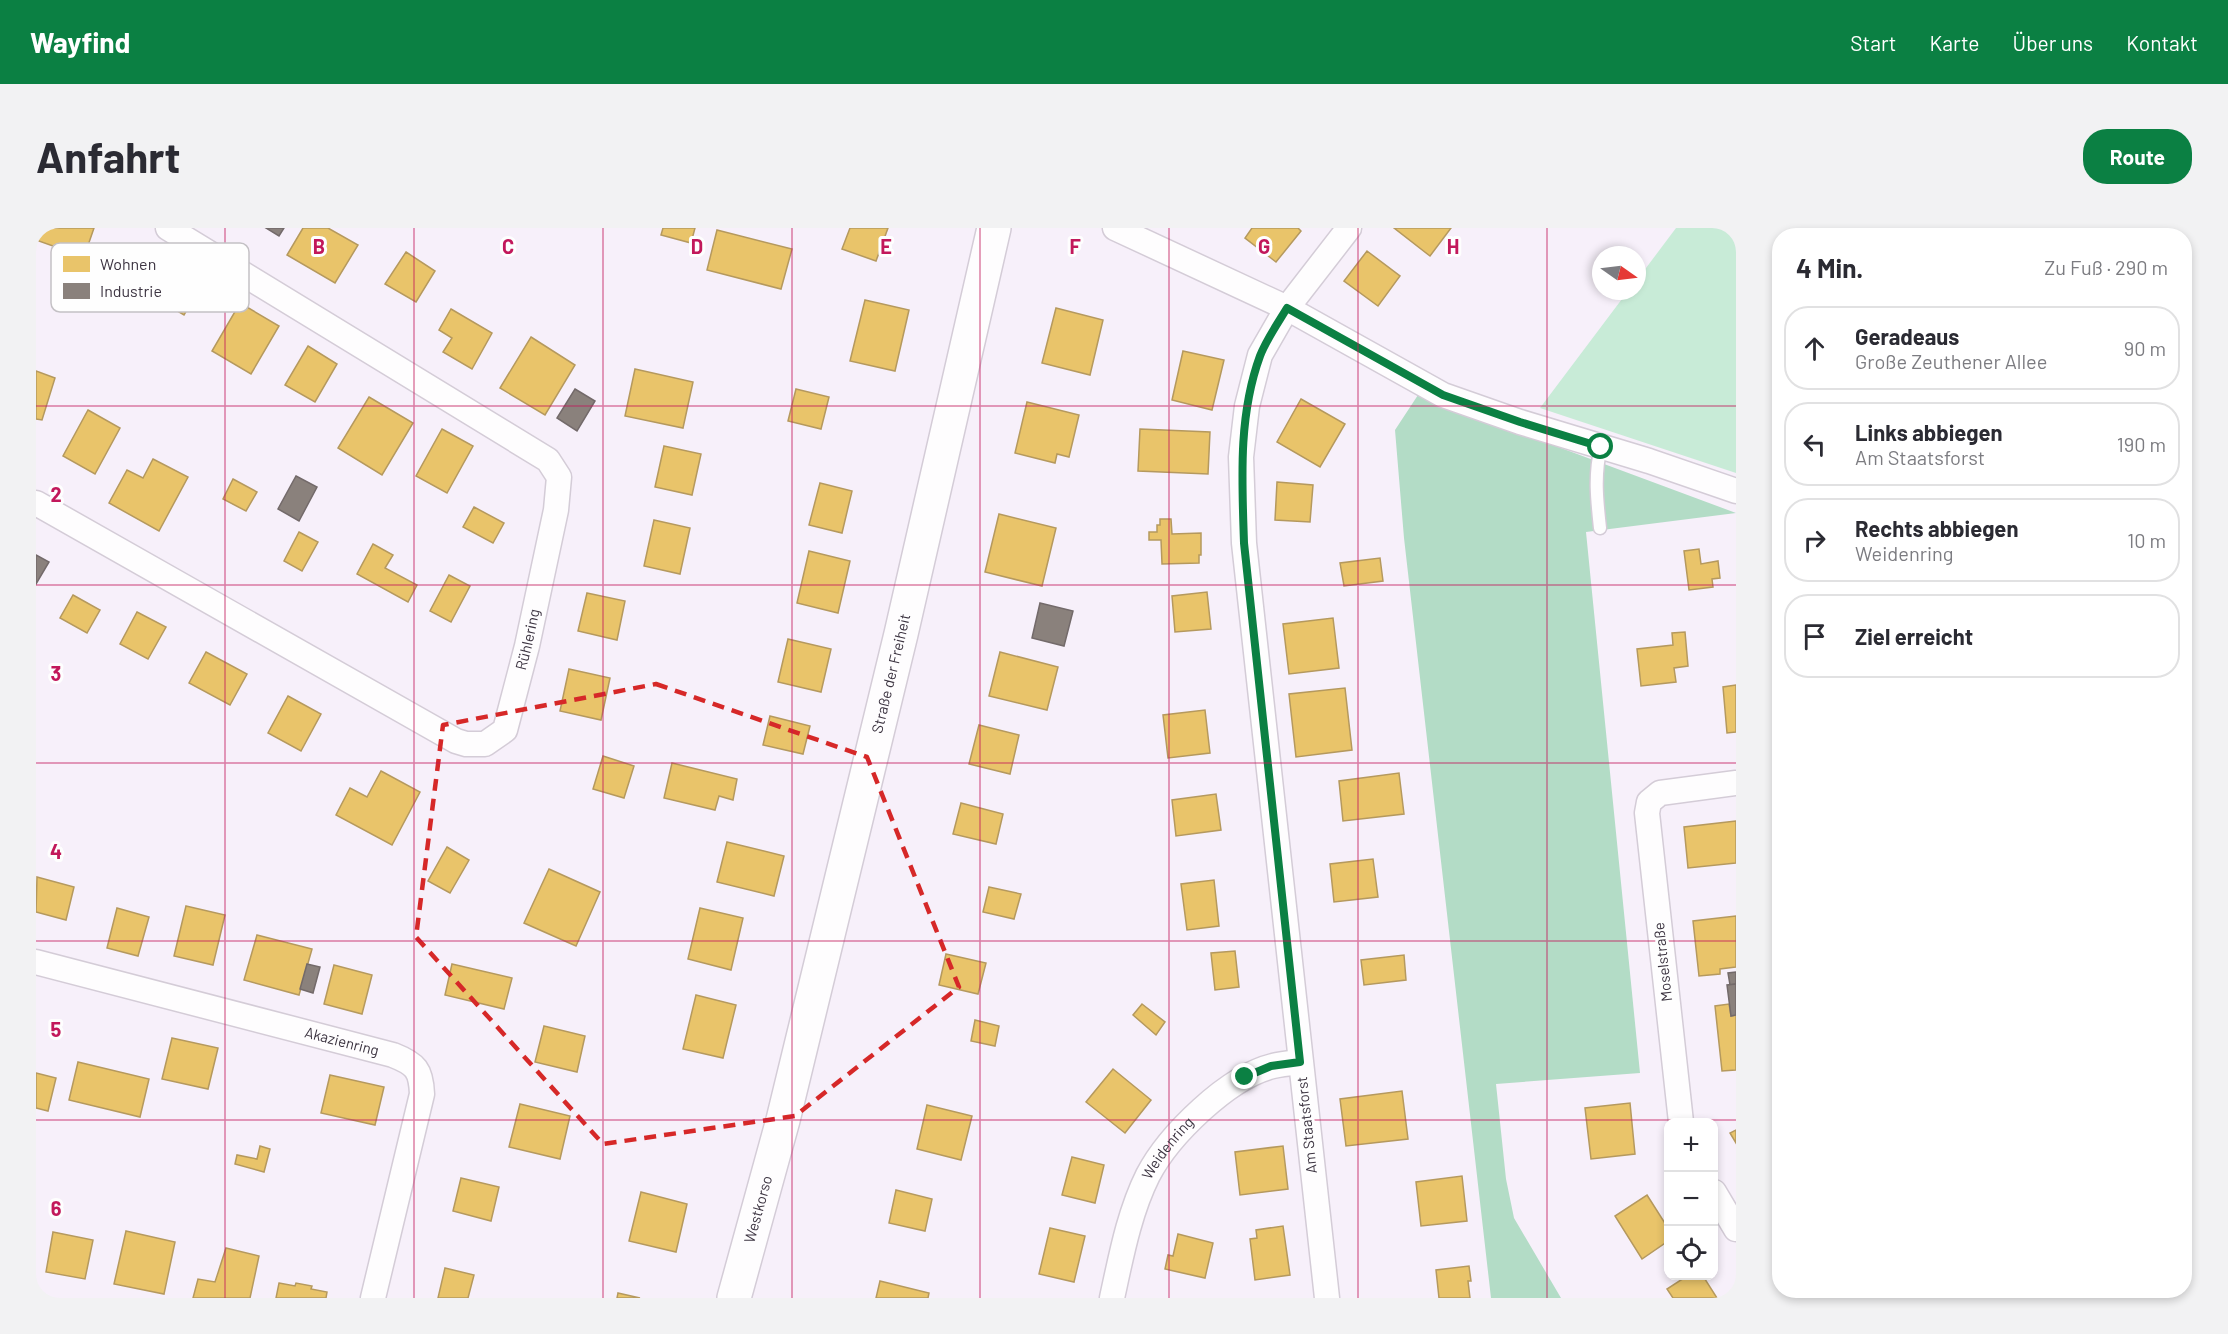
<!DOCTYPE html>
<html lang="de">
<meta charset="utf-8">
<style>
:root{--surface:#fff;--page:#f2f2f3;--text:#2b2b33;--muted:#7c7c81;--line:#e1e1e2;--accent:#0b8043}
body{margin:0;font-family:Barlow,sans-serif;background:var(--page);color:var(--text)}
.controls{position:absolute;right:18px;bottom:18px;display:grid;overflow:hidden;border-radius:12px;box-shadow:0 3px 9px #0003}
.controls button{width:54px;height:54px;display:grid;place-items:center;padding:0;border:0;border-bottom:2px solid var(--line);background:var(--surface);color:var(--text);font:30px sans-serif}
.compass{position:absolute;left:1556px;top:18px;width:54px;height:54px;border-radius:50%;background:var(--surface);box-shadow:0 3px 9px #0003;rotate:104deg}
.stop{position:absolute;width:18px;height:18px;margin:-14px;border:4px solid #0b8043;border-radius:50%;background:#fff}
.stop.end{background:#0b8043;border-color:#fff;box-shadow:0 2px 6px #0008}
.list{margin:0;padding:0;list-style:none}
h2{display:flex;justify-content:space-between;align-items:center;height:78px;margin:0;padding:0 24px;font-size:26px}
h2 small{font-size:20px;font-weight:400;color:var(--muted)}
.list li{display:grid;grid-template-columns:39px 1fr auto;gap:18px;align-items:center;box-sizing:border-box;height:84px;margin:0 12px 12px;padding:0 12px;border:2px solid var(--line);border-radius:24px}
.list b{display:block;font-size:22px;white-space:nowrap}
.list p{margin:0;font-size:20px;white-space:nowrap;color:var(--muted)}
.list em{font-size:20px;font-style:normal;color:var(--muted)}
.icon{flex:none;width:33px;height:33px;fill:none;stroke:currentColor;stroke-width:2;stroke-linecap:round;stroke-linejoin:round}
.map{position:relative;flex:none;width:1700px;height:1070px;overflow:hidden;border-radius:24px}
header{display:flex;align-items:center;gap:36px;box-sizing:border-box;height:84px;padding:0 30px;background:var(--accent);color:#fff}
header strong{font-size:28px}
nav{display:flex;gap:33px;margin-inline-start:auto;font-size:21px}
.intro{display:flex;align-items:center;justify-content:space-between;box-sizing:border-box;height:144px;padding:0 36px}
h1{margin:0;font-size:42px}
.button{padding:15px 27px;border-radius:24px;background:var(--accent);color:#fff;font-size:21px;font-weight:700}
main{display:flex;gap:36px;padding:0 36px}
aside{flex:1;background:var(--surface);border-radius:24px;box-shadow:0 3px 9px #0003}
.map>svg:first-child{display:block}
.green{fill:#c8ebd7}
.forest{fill:#b3dcc6}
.homes{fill:#e9c46a;stroke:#b5995e;stroke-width:1.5}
.industry{fill:#8a817c;stroke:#736a6a;stroke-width:1.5}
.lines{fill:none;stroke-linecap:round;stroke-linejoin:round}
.lane-casing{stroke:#d4ccd7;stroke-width:15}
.street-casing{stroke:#d4ccd7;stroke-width:27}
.secondary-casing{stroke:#d4ccd7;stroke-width:36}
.lane{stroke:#fefdfe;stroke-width:12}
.street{stroke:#fefdfe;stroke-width:24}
.secondary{stroke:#fefdfe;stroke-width:33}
.route{stroke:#0b8043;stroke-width:8}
.marked{fill:none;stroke:#d62828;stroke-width:4.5;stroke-dasharray:12 8;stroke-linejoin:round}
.grid{fill:none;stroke:#c2185b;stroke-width:1.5;stroke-opacity:0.55}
.labels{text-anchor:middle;stroke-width:6;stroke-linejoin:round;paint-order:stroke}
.street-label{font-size:15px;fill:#3c3441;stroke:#fefefe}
.key{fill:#fefefe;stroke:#c4c1c5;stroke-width:1.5}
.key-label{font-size:16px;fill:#3c3441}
.grid-label{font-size:20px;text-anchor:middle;font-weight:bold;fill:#c2185b;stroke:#fefefe;stroke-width:6;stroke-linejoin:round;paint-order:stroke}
</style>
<header>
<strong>Wayfind</strong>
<nav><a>Start</a><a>Karte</a><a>Über uns</a><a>Kontakt</a></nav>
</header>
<div class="intro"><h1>Anfahrt</h1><a class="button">Route</a></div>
<main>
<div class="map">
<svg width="1700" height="1070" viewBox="0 0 1700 1070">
<rect width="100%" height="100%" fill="#f7f0fa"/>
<path class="green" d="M1640 0H1700V245L1504 180 1592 63H1601V52Z"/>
<path class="forest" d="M1382 167 1700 285 1550 304 1604 845 1460 856 1470 951 1478 990 1525 1070H1455L1368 310 1359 202Z"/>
<g class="homes">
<path d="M5 0H58L48 29 0 12Z"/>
<path d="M267 0H292L322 17 299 55 251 27Z"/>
<path d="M627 0H659L655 15 625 7Z"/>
<path d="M814 0H852L840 33 806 21Z"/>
<path d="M1216 0H1262L1265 3 1240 34 1209 10Z"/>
<path d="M1358 0H1415L1394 28Z"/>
<path d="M681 2 756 21 745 61 671 42Z"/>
<path d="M1331 23 1364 48 1342 78 1308 53Z"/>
<path d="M370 24 399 43 380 74 349 56Z"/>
<path d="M125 34 165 58 148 87 108 63Z"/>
<path d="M829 72 873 82 859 143 814 133Z"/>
<path d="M204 75 243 98 215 146 176 123Z"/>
<path d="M1020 80 1067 92 1054 147 1006 135Z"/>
<path d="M415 81 456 105 436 141 407 124 416 110 403 102Z"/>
<path d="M495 109 539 137 509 187 464 160Z"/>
<path d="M272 118 301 136 279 174 249 157Z"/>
<path d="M1147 123 1188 132 1176 182 1136 172Z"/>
<path d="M599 141 657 154 647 200 589 188Z"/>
<path d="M0 143 19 150 6 192 0 191Z"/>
<path d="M760 161 793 169 785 201 752 193Z"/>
<path d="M333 169 377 195 346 247 302 220Z"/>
<path d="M1265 171 1309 196 1284 239 1241 214Z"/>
<path d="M991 174 1043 187 1033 229 1021 226 1019 235 979 225Z"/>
<path d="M52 182 84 200 59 246 27 228Z"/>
<path d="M406 201 437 218 411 265 380 248Z"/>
<path d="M1104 201 1174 204 1172 246 1102 243Z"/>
<path d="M628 218 665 226 656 267 619 259Z"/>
<path d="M117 231 152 249 123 303 73 275 91 242 107 250Z"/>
<path d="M197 251 221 264 210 283 187 271Z"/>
<path d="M1241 254 1277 257 1274 294 1239 292Z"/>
<path d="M784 255 816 263 806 305 773 297Z"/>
<path d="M438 279 468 295 457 315 427 299Z"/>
<path d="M963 286 1020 300 1006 358 949 344Z"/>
<path d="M1124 291H1135L1136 306 1165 305V327H1163V335L1126 336 1125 312H1113V304H1121V297H1124Z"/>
<path d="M618 292 654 300 644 346 608 338Z"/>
<path d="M263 304 282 314 266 343 248 333Z"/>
<path d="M337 316 357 327 349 340 381 357 372 374 321 346Z"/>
<path d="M1663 321 1665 336 1682 333 1684 350 1676 351 1677 359 1653 362 1648 323Z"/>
<path d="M773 323 814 333 802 385 761 375Z"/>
<path d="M1344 330 1347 353 1308 358 1304 335Z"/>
<path d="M413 347 434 358 415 394 394 383Z"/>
<path d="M1171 364 1175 401 1139 404 1136 368Z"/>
<path d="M551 365 589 373 581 412 542 403Z"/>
<path d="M37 367 64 382 51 405 24 390Z"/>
<path d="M101 384 130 399 112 431 84 416Z"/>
<path d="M1297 390 1303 440 1253 446 1247 396Z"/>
<path d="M1649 404 1652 438 1638 440 1640 454 1605 458 1601 421 1637 417 1636 405Z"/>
<path d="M752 411 795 421 785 464 742 454Z"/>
<path d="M170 424 211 446 194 477 153 455Z"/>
<path d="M964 424 1022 439 1011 482 953 468Z"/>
<path d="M533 441 574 450 565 492 524 483Z"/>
<path d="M1700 457V504L1691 505 1687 459Z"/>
<path d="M1309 460 1316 522 1260 529 1253 466Z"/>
<path d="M252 468 285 486 265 523 232 505Z"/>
<path d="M1169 482 1174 525 1132 530 1127 487Z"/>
<path d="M734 488 774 498 767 526 727 517Z"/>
<path d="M943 497 983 507 974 546 933 536Z"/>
<path d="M567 528 598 538 588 570 557 561Z"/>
<path d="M636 535 701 551 697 572 683 568 679 582 628 570Z"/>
<path d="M345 543 384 564 356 617 300 587 314 560 331 569Z"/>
<path d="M1363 545 1368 586 1307 593 1303 553Z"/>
<path d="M1180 566 1185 602 1140 608 1136 572Z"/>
<path d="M925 575 967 586 960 616 917 606Z"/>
<path d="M1700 593V635L1652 640 1648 599Z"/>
<path d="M691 614 748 628 738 668 681 654Z"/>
<path d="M411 619 433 632 414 665 392 653Z"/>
<path d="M1337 631 1342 669 1298 674 1294 636Z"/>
<path d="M513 641 564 664 540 718 488 695Z"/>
<path d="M1 649 38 659 30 692 0 684Z"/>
<path d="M1178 652 1183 698 1151 702 1145 656Z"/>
<path d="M953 659 985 666 978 691 947 684Z"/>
<path d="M150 678 189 687 177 737 138 728Z"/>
<path d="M81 680 113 689 102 728 71 720Z"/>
<path d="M664 680 707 690 695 742 652 731Z"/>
<path d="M1700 688V739L1684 741V746L1663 748 1657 693Z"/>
<path d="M221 707 276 721 263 767 208 752Z"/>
<path d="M1199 723 1203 759 1179 762 1175 725Z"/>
<path d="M910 726 950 735 942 766 903 757Z"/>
<path d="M1368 727 1370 752 1328 757 1325 732Z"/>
<path d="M416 736 476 750 468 781 409 767Z"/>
<path d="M298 737 336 747 326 786 288 776Z"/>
<path d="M660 767 700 777 687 830 647 821Z"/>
<path d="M1106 776 1129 794 1120 807 1097 787Z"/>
<path d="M1693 776 1695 788 1700 787V842L1686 843 1679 778Z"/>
<path d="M939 792 963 798 959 818 935 813Z"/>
<path d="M508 798 549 808 541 844 499 834Z"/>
<path d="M136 810 182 820 172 861 126 851Z"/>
<path d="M42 834 113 851 104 889 33 872Z"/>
<path d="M1077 841 1115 872 1089 905 1050 874Z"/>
<path d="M0 845 20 850 12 883 0 880Z"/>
<path d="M294 847 348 859 339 897 285 885Z"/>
<path d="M1366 863 1372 911 1310 918 1304 871Z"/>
<path d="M1594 875 1599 926 1555 931 1549 880Z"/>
<path d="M484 876 534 888 524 931 473 919Z"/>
<path d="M891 877 936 888 925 932 881 921Z"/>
<path d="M1700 902V915L1694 905Z"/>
<path d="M224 918 234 921 228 944 199 936 201 927 221 931Z"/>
<path d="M1247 918 1252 961 1204 967 1199 924Z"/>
<path d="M1036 929 1068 937 1059 975 1026 967Z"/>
<path d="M1426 948 1431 993 1385 998 1380 954Z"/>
<path d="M425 950 463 959 455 993 417 983Z"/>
<path d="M860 962 896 971 889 1003 853 995Z"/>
<path d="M605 964 651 976 640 1024 593 1013Z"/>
<path d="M1611 967 1632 1000V1013L1606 1031 1579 988Z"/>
<path d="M1247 998 1254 1047 1219 1052 1214 1011 1221 1010 1220 1002Z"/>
<path d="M1014 1000 1049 1008 1038 1054 1003 1046Z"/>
<path d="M90 1003 139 1014 128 1066 78 1056Z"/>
<path d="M17 1004 57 1012 49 1051 10 1044Z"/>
<path d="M1142 1006 1177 1015 1169 1050 1129 1041 1132 1027 1137 1028Z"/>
<path d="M190 1020 223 1028 214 1070H157L162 1051 179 1054Z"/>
<path d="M1433 1038 1435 1053H1432L1434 1070H1403L1400 1042Z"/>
<path d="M409 1040 438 1047 432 1070H402Z"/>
<path d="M1651 1048H1667L1681 1070H1637L1631 1061Z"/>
<path d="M844 1053 893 1065 892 1070H840Z"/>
<path d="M243 1055 259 1058 260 1055 276 1058 275 1061 291 1064 290 1070H240Z"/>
<path d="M582 1065 604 1070H581Z"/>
</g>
<g class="industry">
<path d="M230 0H248L243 8Z"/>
<path d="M539 161 559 173 541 203 521 190Z"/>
<path d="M260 248 281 259 263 293 242 281Z"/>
<path d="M0 327 13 334 0 356Z"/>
<path d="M1004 375 1037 383 1028 418 996 410Z"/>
<path d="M271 736 284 739 277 765 264 761Z"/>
<path d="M1700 744V756L1694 757 1692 745Z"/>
<path d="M1700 756V787L1695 788 1691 757Z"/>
</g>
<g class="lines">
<defs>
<path id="lane" d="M1564 300C1561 273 1558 246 1565 219"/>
<g id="street">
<path d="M1079 0 1251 80 1407 167 1484 194 1613 233 1700 263"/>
<path id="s1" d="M0 275 420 513 430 516H449L469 502 491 418 520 282 523 249 512 232 132 0"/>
<path id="s2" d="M0 734 357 827C380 836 385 842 386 866L337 1070"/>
<path d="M1645 894 1611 585 1613 574 1624 565 1700 555"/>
<path d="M1678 964 1700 1001"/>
<path id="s3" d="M1076 1070C1085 1029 1093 985 1112 947 1133 907 1192 849 1237 838 1245 836 1255 835 1264 834"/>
<path d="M1291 1070 1208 315 1205 229 1211 178 1224 127 1251 80 1313 0"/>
</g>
<g id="secondary">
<path id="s4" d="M698 1070 747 892 865 406 958 0"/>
</g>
</defs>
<use href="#lane" class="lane-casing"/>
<use href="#street" class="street-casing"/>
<use href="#secondary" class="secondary-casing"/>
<use href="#lane" class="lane"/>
<use href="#street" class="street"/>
<use href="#secondary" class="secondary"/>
</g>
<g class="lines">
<path class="route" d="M1209 849 1235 838 1264 834 1208 315C1206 253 1202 188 1224 128 1230 112 1242 95 1251 80L1407 167 1484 194 1565 219"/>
</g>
<path class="marked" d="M620 456 831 529 923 759 759 888 567 916 380 709 407 497Z"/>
<path class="grid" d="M189 0V1070M378 0V1070M567 0V1070M756 0V1070M944 0V1070M1133 0V1070M1322 0V1070M1511 0V1070M0 178H1700M0 357H1700M0 535H1700M0 713H1700M0 892H1700"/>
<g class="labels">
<g class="street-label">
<text dy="5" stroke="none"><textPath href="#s1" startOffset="630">Rühlering</textPath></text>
<text dy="5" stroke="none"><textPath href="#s4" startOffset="644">Straße der Freiheit</textPath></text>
<text transform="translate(1627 734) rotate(-96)" y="5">Moselstraße</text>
<text dy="5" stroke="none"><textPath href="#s2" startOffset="316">Akazienring</textPath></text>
<text transform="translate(1271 897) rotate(-96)" y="5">Am Staatsforst</text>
<text dy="5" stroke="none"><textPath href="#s3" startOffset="162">Weidenring</textPath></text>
<text dy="5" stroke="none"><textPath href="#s4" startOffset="92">Westkorso</textPath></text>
</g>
</g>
<rect x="15" y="15" width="198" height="69" rx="9" class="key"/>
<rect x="27" y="28" width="27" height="16" fill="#e9c46a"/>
<rect x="27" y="55" width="27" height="16" fill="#8a817c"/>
<g class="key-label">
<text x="64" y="42">Wohnen</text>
<text x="64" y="69">Industrie</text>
</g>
<g class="grid-label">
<text x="283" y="26">B</text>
<text x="472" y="26">C</text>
<text x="661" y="26">D</text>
<text x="850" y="26">E</text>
<text x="1039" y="26">F</text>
<text x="1228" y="26">G</text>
<text x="1417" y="26">H</text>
<text x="20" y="274">2</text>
<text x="20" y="453">3</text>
<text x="20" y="631">4</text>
<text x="20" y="809">5</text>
<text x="20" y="988">6</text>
</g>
</svg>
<div class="controls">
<button>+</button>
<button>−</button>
<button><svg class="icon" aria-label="locate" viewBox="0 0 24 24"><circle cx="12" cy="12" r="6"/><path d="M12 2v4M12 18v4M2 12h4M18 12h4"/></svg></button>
</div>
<svg class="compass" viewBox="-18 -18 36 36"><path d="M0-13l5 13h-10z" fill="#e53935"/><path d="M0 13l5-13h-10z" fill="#7c7c81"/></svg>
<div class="stop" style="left:1565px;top:219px"></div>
<div class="stop end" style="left:1209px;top:849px"></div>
</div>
<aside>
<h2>4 Min.<small>Zu Fuß · 290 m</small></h2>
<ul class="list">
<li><svg class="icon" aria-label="ahead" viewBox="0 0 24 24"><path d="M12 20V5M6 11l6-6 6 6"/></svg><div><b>Geradeaus</b><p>Große Zeuthener Allee</p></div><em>90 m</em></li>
<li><svg class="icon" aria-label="left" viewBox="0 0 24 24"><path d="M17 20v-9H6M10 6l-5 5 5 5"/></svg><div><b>Links abbiegen</b><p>Am Staatsforst</p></div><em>190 m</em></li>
<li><svg class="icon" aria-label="right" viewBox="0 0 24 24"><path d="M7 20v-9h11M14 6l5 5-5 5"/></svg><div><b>Rechts abbiegen</b><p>Weidenring</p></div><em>10 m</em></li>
<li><svg class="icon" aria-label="arrive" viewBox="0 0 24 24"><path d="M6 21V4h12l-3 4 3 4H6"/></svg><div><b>Ziel erreicht</b></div></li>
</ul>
</aside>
</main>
